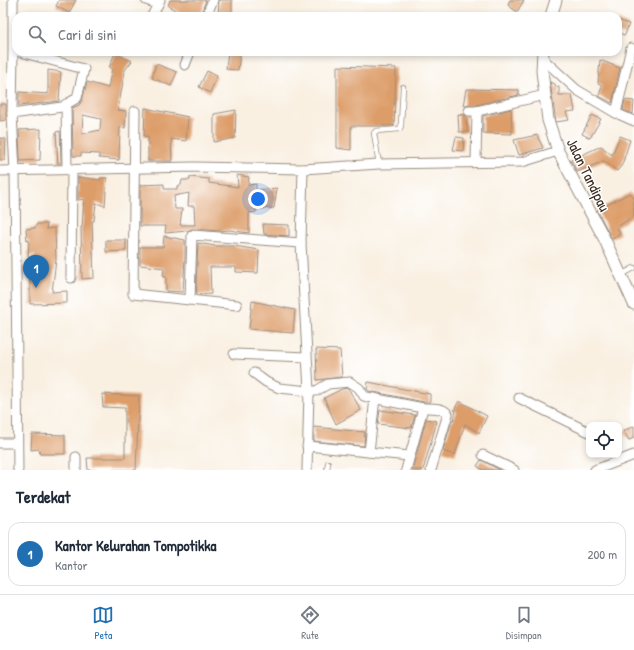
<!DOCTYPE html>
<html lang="id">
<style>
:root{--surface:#fff;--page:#f2f2f3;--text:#1f2937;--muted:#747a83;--line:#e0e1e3;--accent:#1f6fb2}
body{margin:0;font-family:"Patrick Hand",sans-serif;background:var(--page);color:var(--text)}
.controls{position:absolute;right:12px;bottom:12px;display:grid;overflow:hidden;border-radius:8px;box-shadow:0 2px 6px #0003}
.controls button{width:36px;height:36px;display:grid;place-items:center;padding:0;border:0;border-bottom:1px solid var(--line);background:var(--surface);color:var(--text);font:20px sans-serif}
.you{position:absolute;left:258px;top:199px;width:14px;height:14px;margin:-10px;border:3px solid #fff;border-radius:50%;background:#1a73e8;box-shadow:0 0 0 6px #1a73e833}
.badge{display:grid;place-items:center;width:26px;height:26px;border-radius:50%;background:var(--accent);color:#fff;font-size:13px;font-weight:700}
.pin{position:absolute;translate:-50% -33px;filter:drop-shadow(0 1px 2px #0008)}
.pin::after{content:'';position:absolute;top:21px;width:14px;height:12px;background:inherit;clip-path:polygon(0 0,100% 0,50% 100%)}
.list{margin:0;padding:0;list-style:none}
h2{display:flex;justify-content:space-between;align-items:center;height:52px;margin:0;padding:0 16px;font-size:17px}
h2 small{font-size:13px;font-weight:400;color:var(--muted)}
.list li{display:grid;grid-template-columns:26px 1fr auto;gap:12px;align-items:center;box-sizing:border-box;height:64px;margin:0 8px 8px;padding:0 8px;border:1px solid var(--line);border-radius:12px}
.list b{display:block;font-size:15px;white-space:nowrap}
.list p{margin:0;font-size:13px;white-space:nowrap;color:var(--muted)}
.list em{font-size:13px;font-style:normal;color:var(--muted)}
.icon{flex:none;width:22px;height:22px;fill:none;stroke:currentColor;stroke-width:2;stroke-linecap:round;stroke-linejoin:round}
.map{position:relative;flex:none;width:634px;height:470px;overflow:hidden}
.search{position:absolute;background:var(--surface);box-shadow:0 2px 6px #0003;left:12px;right:12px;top:12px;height:44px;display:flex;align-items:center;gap:10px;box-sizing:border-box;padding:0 14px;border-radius:12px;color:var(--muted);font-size:15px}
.sheet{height:124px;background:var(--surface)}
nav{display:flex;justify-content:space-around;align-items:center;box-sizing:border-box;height:56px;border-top:1px solid var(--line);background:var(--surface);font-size:11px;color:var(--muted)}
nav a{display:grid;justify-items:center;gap:2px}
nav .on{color:var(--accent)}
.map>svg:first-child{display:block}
.building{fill:#dd9d69;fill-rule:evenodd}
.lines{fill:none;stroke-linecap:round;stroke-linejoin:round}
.service-casing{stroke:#9a8d80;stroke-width:6}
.minor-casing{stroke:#9a8d80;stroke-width:11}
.tertiary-casing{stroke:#9a8d80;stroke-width:13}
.service{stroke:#fff;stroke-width:4.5}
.minor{stroke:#fff;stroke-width:9}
.tertiary{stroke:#fff;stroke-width:11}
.labels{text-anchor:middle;stroke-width:3;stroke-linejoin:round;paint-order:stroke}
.street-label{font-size:15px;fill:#3b2a1e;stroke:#fff}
</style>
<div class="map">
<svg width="634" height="470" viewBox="0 0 634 470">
<rect width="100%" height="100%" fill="#fff"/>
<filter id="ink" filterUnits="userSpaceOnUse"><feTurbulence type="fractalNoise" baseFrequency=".025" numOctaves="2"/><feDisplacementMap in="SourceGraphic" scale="8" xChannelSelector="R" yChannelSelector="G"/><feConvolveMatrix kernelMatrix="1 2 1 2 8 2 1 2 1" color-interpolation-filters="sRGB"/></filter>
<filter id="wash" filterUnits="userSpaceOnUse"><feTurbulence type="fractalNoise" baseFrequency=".012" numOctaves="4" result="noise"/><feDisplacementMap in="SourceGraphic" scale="16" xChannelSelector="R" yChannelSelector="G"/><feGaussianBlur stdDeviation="0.9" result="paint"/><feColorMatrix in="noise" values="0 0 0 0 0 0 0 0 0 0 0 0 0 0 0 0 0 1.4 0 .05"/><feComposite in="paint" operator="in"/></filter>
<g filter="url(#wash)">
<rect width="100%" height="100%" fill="#f9f0e2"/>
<g id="blocks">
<g class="building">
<path d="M59 0H76L69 13 56 6Z"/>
<path d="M170 0H206L200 16H187L182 14 168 6Z"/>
<path d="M219 0H232V16H218Z"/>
<path d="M510 0H524L517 12 508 5Z"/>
<path d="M618 20 629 24 625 35 618 33Z"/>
<path d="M228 52H240L238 70 226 69Z"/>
<path d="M115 53 132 61 125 70 118 110 126 111 125 128 120 127 119 160 99 158V154L81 153V156H73L72 108 79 105 82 101 87 82 108 88 112 68H109ZM83 115 101 119 100 130 82 134Z"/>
<path d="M600 60 620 68 612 103 599 96 602 85 598 83Z"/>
<path d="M156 64 177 72 171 86 152 78Z"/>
<path d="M337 66 396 68 394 126H351V150L337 148Z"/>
<path d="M48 70 61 72 59 101 19 106V92L48 94Z"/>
<path d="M207 71 217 76 210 93 199 87Z"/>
<path d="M550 82 555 84 556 87H559V95H572L575 111 566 112 569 120 556 122Z"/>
<path d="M466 89 519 90V95L476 105 463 106Z"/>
<path d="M625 100 634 101 633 114 623 110Z"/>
<path d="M0 104H6V120L0 121Z"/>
<path d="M145 108 188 117 186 141 171 139 172 161H148V137L144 136Z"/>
<path d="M511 109 512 134 483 133V116Z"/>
<path d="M236 110 235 138 214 142V114Z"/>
<path d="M458 114 465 115 468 132H459Z"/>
<path d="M592 115 601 119 590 138 582 134Z"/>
<path d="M41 129 40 160 20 161 19 130Z"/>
<path d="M60 131 61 163H58L56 132Z"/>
<path d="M537 135 543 148 519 155 514 140Z"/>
<path d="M620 136 630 140 622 165 617 171 604 161 577 172 571 160 601 146 612 155Z"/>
<path d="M456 137 464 138 463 151 453 150Z"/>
<path d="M0 138 6 139 5 160H0Z"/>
<path d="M237 175 249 177 248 185 256 184V190L277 188 274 208 256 209V212L249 213V233L229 230 220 231 192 229 187 231 165 233 166 226H140V185L164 184V189H177V186L181 185 182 180H190V177L209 179V183L238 187ZM189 193 188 206H194L195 225H180L182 209H175L174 196Z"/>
<path d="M78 177 100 180V178H107L105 206 96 203 94 221H92L94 278 82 279 81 227H82L84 199 78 200Z"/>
<path d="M630 193 634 198V216L617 227 620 234 612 239 597 210Z"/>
<path d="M37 224H47L46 229 55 228 56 260 52 292 67 291V303L30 304V275H34L35 255 28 256 29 240 27 241 26 229 35 228Z"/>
<path d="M263 224 289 225V236L264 234Z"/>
<path d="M164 236 185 240V257L183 292 166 291V277L163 276 164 268 140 265V247H163Z"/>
<path d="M106 240H126V251L106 252Z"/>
<path d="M198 243 215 246H234L259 250 258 273 236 272V267H210L211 294 197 295 196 284Z"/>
<path d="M252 301 295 310 293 333 249 329Z"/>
<path d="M316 349 340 350 342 377 317 380Z"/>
<path d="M368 382 430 394V402H424L369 391 367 389Z"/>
<path d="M348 388 361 410 336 424 324 398 342 389Z"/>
<path d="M102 394 139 396 136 470H88L87 458H125V408L103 407Z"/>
<path d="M459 401 487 416 479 433 465 424 455 455 443 451 452 420H454L456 410H454Z"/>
<path d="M380 410 415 415 411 428 378 424Z"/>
<path d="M426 419 437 421 423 470H412Z"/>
<path d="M634 426V438L629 440 623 431Z"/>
<path d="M314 427 365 432 364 446 314 441Z"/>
<path d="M32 434 65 435V454H40L39 449 31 450Z"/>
<path d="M481 460 500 470H483L477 466Z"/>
</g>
</g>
</g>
<g filter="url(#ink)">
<use href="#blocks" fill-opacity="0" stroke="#9a8d80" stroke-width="1"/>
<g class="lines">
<defs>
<g id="service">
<path d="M379 164 374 133 376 131 400 129 401 125 403 87"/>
<path d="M621 275 634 268"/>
<path d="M327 470 328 463"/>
</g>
<g id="minor">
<path d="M13 0V50L12 114 15 171 18 470"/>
<path d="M146 0 158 4"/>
<path d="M152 16 160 0"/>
<path d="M206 16 213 0"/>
<path d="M542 58 577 90 616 113 634 121"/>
<path d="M185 65 190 52"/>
<path d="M66 104 67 169"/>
<path d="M135 111 133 294 237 305"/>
<path d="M469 111H477L545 95"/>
<path d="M616 113 631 48"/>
<path d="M12 114 62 107 77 98 84 69 20 52"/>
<path d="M476 162 477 111"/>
<path d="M303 169 301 243 309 391 307 470"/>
<path d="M0 171 194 167 303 169 379 164 522 162 558 151"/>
<path d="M71 278 72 169"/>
<path d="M190 300 192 235 301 243"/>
<path d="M234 354 306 357"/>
<path d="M254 373 266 382 279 388 309 391H316L328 384 350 382 359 388 364 396 367 397 423 408 406 470"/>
<path d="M519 398 589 432"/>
<path d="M423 408C431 408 443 407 448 414L431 470"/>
<path d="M0 443H17"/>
<path d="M307 446 409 456"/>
<path d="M369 452 375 398"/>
<path d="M483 455 514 470"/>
<path d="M76 457V470"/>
<path d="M595 470 634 455"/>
</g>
<g id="tertiary">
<path d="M551 16 556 0"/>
<path d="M543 52 542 71 548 120 558 151 605 240 634 304"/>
</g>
</defs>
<use href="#service" class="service-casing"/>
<use href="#minor" class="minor-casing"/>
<use href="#tertiary" class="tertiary-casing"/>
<use href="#service" class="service"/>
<use href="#minor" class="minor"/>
<use href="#tertiary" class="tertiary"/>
</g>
</g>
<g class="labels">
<g class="street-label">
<text transform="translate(588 175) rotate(64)" y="5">Jalan Tandipau</text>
</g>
</g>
</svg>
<div class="controls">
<button><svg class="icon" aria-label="locate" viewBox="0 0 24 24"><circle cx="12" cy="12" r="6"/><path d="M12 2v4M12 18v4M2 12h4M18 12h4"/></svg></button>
</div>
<div class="you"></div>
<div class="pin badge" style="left:36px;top:288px">1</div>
<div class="search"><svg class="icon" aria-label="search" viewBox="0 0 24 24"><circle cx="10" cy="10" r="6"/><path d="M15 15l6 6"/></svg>Cari di sini</div>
</div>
<section class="sheet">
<h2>Terdekat<small></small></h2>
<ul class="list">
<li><span class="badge">1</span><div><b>Kantor Kelurahan Tompotikka</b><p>Kantor</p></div><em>200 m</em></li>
</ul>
</section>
<nav>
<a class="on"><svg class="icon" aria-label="map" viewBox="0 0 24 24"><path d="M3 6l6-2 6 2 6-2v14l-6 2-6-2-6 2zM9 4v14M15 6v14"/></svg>Peta</a>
<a><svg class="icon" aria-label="directions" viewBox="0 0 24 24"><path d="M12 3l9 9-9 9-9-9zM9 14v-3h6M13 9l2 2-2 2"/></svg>Rute</a>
<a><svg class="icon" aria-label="saved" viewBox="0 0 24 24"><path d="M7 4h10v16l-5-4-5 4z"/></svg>Disimpan</a>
</nav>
